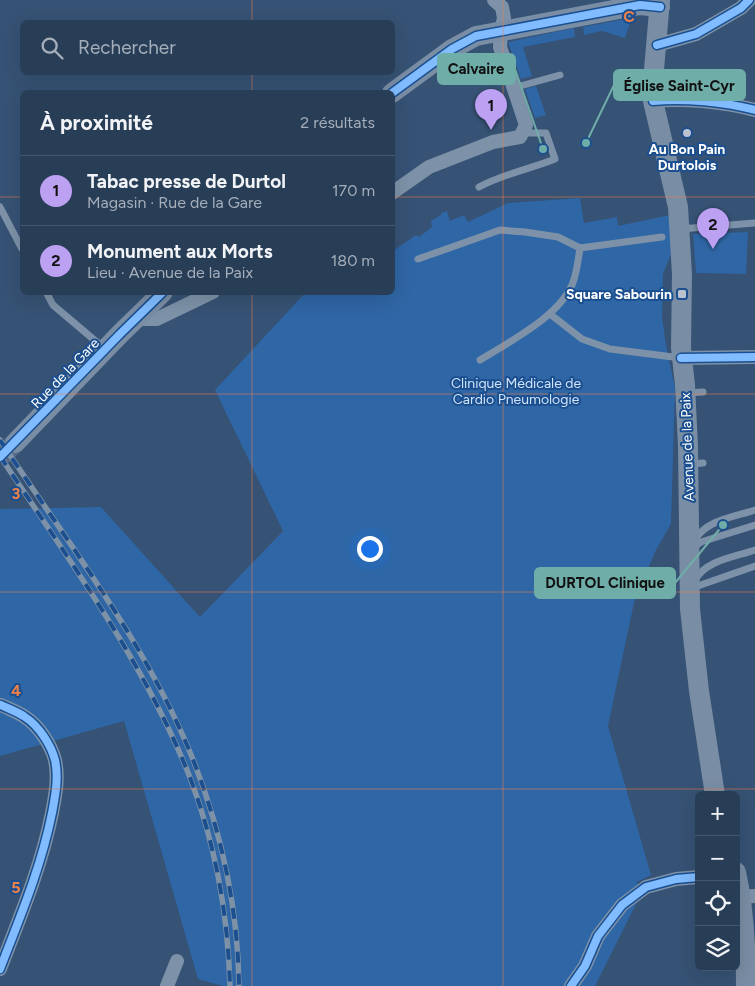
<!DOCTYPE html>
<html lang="fr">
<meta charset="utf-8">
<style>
:root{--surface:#283e57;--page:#30455d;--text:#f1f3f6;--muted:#a5aeba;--line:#44576d;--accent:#bca0f2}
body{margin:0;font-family:Figtree,sans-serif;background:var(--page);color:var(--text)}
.controls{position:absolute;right:15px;bottom:15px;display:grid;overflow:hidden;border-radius:8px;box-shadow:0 5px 20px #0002}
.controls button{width:45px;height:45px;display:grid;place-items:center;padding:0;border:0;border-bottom:1px solid var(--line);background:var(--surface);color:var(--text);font:25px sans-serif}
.you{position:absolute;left:369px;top:548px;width:18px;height:18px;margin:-12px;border:4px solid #fff;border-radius:50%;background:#1a73e8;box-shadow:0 0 0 8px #1a73e833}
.badge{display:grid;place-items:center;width:32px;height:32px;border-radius:50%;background:var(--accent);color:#111;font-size:16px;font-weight:700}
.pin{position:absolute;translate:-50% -41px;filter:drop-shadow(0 1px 2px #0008)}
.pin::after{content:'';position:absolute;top:26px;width:18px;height:15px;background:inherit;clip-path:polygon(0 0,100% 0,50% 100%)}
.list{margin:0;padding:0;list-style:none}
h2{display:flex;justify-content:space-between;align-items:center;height:65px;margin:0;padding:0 20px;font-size:21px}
h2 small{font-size:16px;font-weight:400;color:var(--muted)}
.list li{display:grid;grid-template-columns:32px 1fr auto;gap:15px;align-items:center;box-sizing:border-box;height:70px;padding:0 20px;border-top:1px solid var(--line)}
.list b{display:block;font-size:19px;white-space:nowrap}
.list p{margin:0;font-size:16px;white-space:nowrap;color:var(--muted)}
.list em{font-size:16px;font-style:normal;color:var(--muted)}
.icon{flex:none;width:28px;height:28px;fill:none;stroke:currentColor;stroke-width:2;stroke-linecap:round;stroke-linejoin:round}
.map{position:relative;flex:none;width:755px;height:986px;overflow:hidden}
.search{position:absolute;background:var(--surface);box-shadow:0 5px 20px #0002;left:20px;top:20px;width:375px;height:55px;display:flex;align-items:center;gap:12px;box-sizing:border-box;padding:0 18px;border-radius:8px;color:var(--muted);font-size:19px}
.panel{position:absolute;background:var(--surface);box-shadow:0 5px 20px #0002;left:20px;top:90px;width:375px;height:205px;border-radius:8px}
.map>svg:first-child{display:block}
.green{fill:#2f66a5}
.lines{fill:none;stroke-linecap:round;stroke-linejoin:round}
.secondary-tunnel{stroke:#546c89;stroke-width:20;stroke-dasharray:20 10;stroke-linecap:butt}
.lane{stroke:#7d92a8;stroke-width:7}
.street{stroke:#7d92a8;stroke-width:14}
.secondary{stroke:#798da4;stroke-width:20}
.rail-casing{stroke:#7e92a7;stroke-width:5.5}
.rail{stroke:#1b4f8f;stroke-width:4;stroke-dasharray:11;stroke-linecap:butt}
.cycleway-casing{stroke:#1b4f8f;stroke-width:11}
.cycleway{stroke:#80bcff;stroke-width:8}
.grid{fill:none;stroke:#ee8249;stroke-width:1;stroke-opacity:0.55}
.poi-dot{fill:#b9c2ce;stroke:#1b4f8f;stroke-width:2}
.labels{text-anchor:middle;stroke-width:4;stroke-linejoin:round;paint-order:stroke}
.poi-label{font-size:14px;font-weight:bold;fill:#fff;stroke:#1b4f8f}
.street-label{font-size:14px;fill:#fff;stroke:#1b4f8f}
.park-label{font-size:14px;fill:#cfe3fa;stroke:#1b4f8f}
.grid-label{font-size:16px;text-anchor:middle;font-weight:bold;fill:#ee8249;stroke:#1b4f8f;stroke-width:4;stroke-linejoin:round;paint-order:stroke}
.leader{fill:none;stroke:#6fada8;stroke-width:2}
.callout-dot{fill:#6fada8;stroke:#1b4f8f;stroke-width:2}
.callout{fill:#6fada8;stroke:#6fada8;stroke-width:2}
.callout-label{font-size:15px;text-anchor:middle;font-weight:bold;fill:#111}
</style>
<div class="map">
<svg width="755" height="986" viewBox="0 0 755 986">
<rect width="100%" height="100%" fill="#365274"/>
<g class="green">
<path d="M625 19 631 20 625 38 602 31 584 35 583 27Z"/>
<path d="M574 28 575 37 523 47 532 76 521 79 508 42Z"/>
<path d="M536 86 546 115 535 118 525 89Z"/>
<path d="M580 198 584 223 617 217 618 226 670 215 671 254 663 274 662 317 666 345 675 388 671 524 656 550 635 598 608 726 651 875 637 882 642 892 595 986H223L198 979 124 721 0 756V509L101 507 200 617 283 531 215 390 306 292H392L393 251 416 235 419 237 432 227 431 221 441 215V213L447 211 450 221 464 215 468 222 508 203Z"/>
<path d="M748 232 746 274 696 273 693 234Z"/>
</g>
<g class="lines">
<path class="secondary-tunnel" d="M0 457 15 443"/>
<g class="lane">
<path d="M513 88 560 75"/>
<path d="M479 187C503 174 530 169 555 159L546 133H522"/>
<path d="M0 207 22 249"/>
<path d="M680 229 755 223"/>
<path d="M418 259 500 230 525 232 558 237 580 248 662 237"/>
<path d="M46 292 53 305 105 349"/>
<path d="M550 314 582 339 610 349 681 358"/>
<path d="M480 360C509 342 558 317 572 285 577 273 578 261 580 248"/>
<path d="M686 393 703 392"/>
<path d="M691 464 703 463"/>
<path d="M695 540C706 520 734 517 755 510"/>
<path d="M692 548 701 542 755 525"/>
<path d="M695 580C706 560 735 557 755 550"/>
<path d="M692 588 755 566"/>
</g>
<g class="street">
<path d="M657 45 696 34 741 8 749 0"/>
<path d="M653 101C685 98 724 102 755 110"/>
<path d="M392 193 429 167 493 142 520 137 526 125 500 47 501 31 504 18 502 7 494 0"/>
<path d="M134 319H157L213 292"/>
<path d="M681 358 755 357"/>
<path d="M741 897 755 896"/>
<path d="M0 969C20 917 41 868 52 813 55 797 59 778 55 760 51 745 39 726 25 717 18 712 9 709 1 705"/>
<path d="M167 986 177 961"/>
<path d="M571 986 585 966 598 936 622 905 646 887 676 879 699 877"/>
</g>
<g class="secondary">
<path d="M660 0 653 81V101L678 207 682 274 681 348 685 385 688 446 690 609 699 691 715 795"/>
<path d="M392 93 452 49 476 36 640 5 660 7"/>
<path d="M15 443 120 334 163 292"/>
<path d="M736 872C744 909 746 948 746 986"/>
</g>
<defs>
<g id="rail">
<path d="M0 440C67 542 146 643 192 757 221 830 238 908 239 986"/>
<path d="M0 456C68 559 143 660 189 775 215 842 228 914 230 986"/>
</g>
</defs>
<use href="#rail" class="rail-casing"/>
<use href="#rail" class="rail"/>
<defs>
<g id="cycleway">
<path d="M657 45 696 34 741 8 749 0"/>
<path d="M392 93 452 49 476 36 640 5 660 7"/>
<path d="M653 101C685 98 724 102 755 110"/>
<path d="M681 358 755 357"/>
<path d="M0 457 120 334 163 292"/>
<path d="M0 969C20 917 41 868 52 813 55 797 59 778 55 760 51 745 39 726 25 717 18 712 9 709 1 705"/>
<path d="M571 986 585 966 598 936 622 905 646 887 676 879 699 877"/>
</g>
</defs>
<use href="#cycleway" class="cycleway-casing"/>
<use href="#cycleway" class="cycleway"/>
</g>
<path class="grid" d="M252 0V22M503 0V986M252 72V92M0 197H22M392 197H755M252 292V986M0 394H755M0 592H755M0 789H755"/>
<g class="poi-dot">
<circle cx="687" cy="133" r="5"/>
<rect x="677" y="289" width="10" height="10" rx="2.5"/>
</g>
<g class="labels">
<g class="poi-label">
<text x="687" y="154">Au Bon Pain<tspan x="687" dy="16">Durtolois</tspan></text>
<text x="672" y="299" text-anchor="end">Square Sabourin</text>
</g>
<g class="street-label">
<text transform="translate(65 373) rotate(-46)" y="5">Rue de la Gare</text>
<text transform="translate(687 447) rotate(-92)" y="5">Avenue de la Paix</text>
</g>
<g class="park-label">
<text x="516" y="388">Clinique Médicale de<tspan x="516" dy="16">Cardio Pneumologie</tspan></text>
</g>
</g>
<g class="grid-label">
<text x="629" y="22">C</text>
<text x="16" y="499">3</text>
<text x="16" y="696">4</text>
<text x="16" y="893">5</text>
</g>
<path class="leader" d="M543 149L515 69M586 143L614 85M723 525L675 583"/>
<g class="callout-dot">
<circle cx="543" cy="149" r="5"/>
<circle cx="586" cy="143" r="5"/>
<circle cx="723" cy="525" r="5"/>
</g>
<g class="callout">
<rect x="438" y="54" width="77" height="30" rx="5"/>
<rect x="614" y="70" width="131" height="30" rx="5"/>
<rect x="535" y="568" width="140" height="30" rx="5"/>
</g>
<g class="callout-label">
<text x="476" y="74">Calvaire</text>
<text x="679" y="91">Église Saint-Cyr</text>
<text x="605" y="588">DURTOL Clinique</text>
</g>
</svg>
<div class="controls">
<button>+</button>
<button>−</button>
<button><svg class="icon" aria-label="locate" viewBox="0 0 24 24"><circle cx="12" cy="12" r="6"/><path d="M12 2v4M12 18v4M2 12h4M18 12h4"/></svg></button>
<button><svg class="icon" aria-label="layers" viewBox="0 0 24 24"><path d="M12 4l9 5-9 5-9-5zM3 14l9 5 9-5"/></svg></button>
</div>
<div class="you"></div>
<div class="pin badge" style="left:491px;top:130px">1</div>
<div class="pin badge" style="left:713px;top:249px">2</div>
<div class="search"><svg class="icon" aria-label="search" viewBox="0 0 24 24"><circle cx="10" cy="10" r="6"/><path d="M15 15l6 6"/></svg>Rechercher</div>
<section class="panel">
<h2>À proximité<small>2 résultats</small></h2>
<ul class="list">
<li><span class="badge">1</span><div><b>Tabac presse de Durtol</b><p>Magasin · Rue de la Gare</p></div><em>170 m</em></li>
<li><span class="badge">2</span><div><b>Monument aux Morts</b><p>Lieu · Avenue de la Paix</p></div><em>180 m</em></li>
</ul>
</section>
</div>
